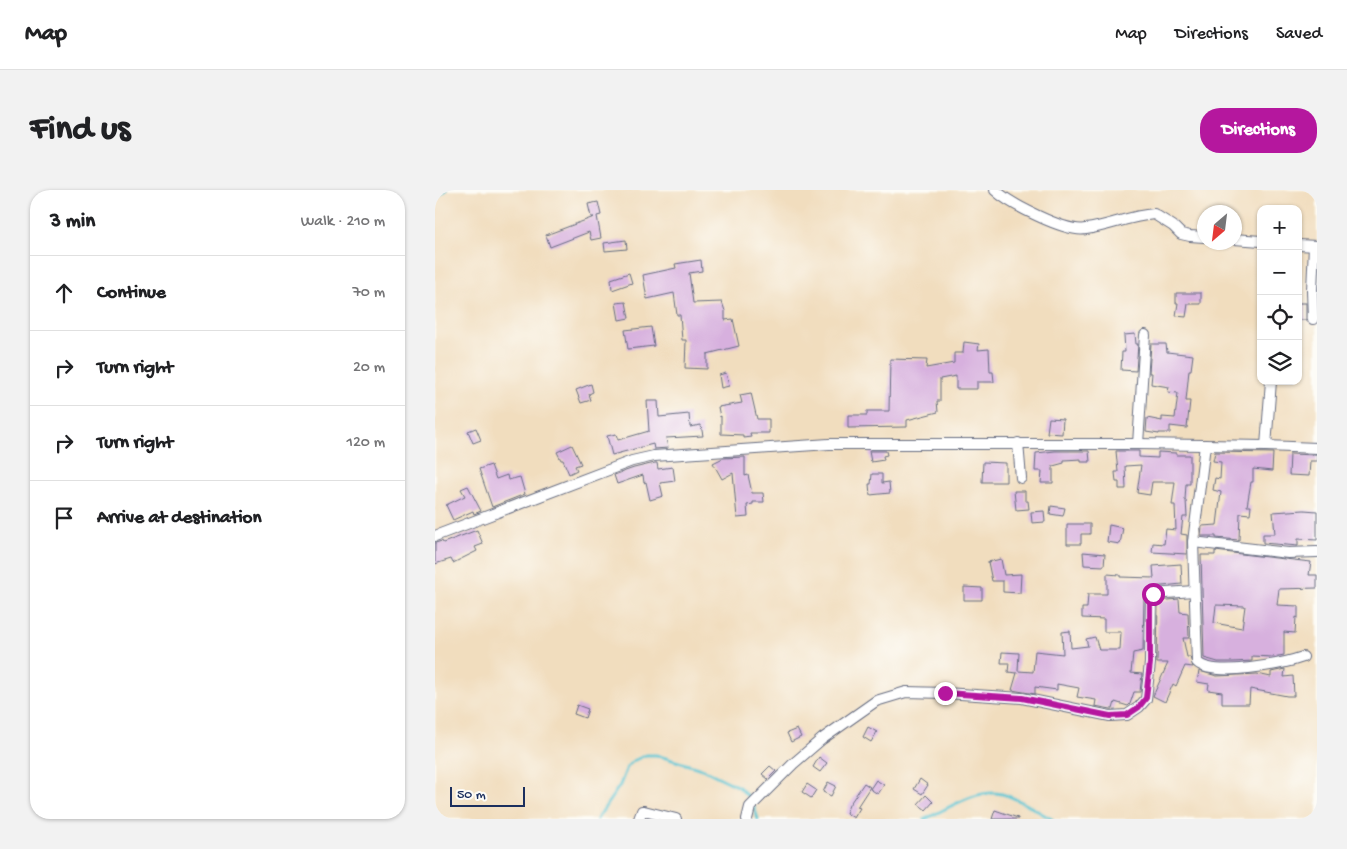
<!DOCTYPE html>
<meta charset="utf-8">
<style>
:root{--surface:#fff;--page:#f2f2f2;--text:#202124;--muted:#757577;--line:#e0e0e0;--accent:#b5179e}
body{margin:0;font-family:"Gochi Hand",sans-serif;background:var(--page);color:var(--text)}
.controls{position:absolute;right:15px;top:15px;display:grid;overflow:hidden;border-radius:10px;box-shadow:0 1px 4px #0004}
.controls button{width:45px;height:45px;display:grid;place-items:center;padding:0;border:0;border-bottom:1px solid var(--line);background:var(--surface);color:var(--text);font:25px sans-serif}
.compass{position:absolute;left:762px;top:15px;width:45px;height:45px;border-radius:50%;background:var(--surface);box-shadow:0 1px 4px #0004;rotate:208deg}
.scale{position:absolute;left:15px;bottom:12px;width:75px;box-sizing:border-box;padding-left:5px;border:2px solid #1b2f5e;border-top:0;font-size:14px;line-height:18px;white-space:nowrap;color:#1b2f5e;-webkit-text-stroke:4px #fdfcf7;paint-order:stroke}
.stop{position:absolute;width:15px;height:15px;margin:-11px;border:4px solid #b5179e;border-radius:50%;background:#fff}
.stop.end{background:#b5179e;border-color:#fff;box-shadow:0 1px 5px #0008}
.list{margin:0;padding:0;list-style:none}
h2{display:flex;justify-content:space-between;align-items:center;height:65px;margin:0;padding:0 20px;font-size:21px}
h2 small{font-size:16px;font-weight:400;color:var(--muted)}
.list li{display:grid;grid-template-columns:32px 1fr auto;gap:15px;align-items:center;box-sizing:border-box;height:75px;padding:0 20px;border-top:1px solid var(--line)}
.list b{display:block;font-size:19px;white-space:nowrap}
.list em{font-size:16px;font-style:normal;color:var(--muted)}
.icon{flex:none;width:28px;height:28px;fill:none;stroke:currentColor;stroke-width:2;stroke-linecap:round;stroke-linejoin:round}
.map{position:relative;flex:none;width:882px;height:629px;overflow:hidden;border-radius:20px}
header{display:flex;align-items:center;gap:30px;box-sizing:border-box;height:70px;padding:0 25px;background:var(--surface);border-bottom:1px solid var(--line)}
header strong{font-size:24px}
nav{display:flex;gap:28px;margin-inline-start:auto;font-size:18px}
.intro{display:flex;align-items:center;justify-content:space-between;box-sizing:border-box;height:120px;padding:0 30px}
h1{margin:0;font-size:35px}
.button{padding:12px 22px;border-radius:20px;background:var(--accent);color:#fff;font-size:18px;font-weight:700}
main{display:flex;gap:30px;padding:0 30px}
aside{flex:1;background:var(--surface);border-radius:20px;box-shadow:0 1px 4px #0004}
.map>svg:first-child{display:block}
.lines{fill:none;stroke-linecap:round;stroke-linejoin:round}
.stream{stroke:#56c2d0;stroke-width:3}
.building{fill:#d7b0de;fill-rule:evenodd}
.minor-casing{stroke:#666c80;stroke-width:12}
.minor{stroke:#fff;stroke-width:10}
.route{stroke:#b5179e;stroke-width:6}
</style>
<header>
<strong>Map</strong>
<nav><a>Map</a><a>Directions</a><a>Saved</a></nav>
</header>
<div class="intro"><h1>Find us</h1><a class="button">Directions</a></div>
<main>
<aside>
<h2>3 min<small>Walk · 210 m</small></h2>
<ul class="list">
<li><svg class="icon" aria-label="ahead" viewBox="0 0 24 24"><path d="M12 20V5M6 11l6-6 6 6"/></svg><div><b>Continue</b></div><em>70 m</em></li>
<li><svg class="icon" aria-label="right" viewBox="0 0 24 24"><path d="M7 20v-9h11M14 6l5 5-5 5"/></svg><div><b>Turn right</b></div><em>20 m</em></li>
<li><svg class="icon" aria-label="right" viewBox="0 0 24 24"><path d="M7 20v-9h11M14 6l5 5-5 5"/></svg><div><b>Turn right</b></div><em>120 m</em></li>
<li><svg class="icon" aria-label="arrive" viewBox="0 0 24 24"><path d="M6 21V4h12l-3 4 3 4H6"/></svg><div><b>Arrive at destination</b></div></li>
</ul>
</aside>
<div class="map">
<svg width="882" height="629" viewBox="0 0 882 629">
<rect width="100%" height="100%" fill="#fdfcf7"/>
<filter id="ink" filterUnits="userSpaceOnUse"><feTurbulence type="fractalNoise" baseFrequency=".02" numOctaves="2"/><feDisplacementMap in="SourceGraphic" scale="10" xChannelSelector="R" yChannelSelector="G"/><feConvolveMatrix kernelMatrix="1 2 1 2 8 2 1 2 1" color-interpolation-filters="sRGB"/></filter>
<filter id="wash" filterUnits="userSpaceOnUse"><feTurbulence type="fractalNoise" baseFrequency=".0096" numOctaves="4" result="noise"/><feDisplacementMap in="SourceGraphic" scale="20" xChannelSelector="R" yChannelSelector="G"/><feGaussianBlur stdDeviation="1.12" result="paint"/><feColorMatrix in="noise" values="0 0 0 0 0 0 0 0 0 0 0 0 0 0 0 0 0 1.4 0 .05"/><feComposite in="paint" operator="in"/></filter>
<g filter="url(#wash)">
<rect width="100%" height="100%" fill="#f1ddbe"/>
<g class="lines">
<g class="stream">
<path d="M0 9 11 0"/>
<path d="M319 617 323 629"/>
<path d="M162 629 185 595 192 577 198 571 211 565H221L267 579 304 597 317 611"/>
<path d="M490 629C513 619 541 598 567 604 584 608 601 621 617 629"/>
</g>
</g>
<g id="blocks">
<g class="building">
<path d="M163 12 166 25 162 26 166 48 156 50 154 42 115 57 111 45 159 27H156L153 14Z"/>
<path d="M191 50 192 59 170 61 169 53Z"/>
<path d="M266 70 267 81 254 83 258 113 287 112 290 121V130L298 129 304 156 272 164V179L250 178 251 150H247L245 125H242L239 103 212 109 208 85 241 78 240 74Z"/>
<path d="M194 83 197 93 177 100 176 89Z"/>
<path d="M741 103H766V114H753L751 127 741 126 743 113H741Z"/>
<path d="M191 112 194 128 184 130 181 113Z"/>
<rect x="863" y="113" width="8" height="17"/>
<path d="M216 137 219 156 193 159 190 140Z"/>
<path d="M700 144 701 154H703L701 181 686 180 687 162H690L689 145Z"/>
<path d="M529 152 544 154 543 160 554 159 555 182H558L559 192H542V199H521V186L505 189V211H502L503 222 472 230V237L413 238V225H432V221H454L455 169 492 170 491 178 519 173V163H528Z"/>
<path d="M716 154H731L732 162 758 165 756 180H754L751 211H755L752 238 735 236V243H724V244L711 242 712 228 727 231V227L740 228 743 203 733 202 734 197 716 194 717 183H714Z"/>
<path d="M291 183 294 196 286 198 284 185Z"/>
<path d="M156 194 158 202 154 204 156 210 146 213 141 200Z"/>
<path d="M316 203 322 229H334V243H315L316 247 308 248V245L286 244V226L285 227 283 217 307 213 305 205Z"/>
<path d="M212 211H223L224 227 254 224 255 237 266 235 268 246 231 248 233 258 219 259 218 254 177 265 172 246 181 244 183 250 214 241Z"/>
<path d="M614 228 628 229 627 244 612 243Z"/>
<path d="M41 238 46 250 38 253 33 241Z"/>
<path d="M137 255 146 274 140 276 142 280 134 284 128 270H126L122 262Z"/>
<path d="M434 261H451L452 265 448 266 449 270 436 272Z"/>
<path d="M620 261H654L655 272H646V269L629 270V273L618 276V293H606L607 281H600L601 263Z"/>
<path d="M681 261H704V267L723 268V262L741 263V265H755V294H751L750 310H751L752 327H748L746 344 752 345V364L717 362 718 353 729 354 731 339 741 340 740 315H737L740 292H717L715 305 702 303 706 275 690 276 691 299H684V292H681L680 282H683Z"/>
<path d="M780 262 838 263 837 281 818 279V292H816L812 316H816L815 324 805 323 804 350 781 348V346H766L767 336 782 335 786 302 778 300 780 288 785 289 786 272 778 271Z"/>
<path d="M855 264 882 265V271H875L874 286 854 285Z"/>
<path d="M310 267V286L313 285 317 303H328L329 312H318V314L312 315 313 327 302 328 298 283 287 289 278 273 288 268Z"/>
<path d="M548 272 571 273V292H547Z"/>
<path d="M220 273H222L223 279 238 277 240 291 225 293 228 306 215 310 211 292 209 293 208 285 182 294 179 285 199 278Z"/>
<path d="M56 275 61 289 72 285 73 290 85 287 90 304 57 317 44 279Z"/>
<path d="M437 284H447V293L454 292 455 303 435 305 434 294H436Z"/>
<path d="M33 296 46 321 39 324 38 321 18 330 11 315 30 306 26 299Z"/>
<path d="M579 301H590V311H593L594 319 581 320Z"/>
<path d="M616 316 630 318 628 326 615 324Z"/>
<path d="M869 320 882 321V350L863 349V356L828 353V344H840L838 322Z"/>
<path d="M609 321 610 332 597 333 596 322Z"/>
<path d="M632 334H655V344H646V354H632Z"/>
<path d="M674 335 688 338 685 354 672 352Z"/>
<path d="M42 340 48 354 40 357 42 361 18 373 16 369 0 374V353L7 351 8 353Z"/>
<path d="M780 361 876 372 874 385H882V398L844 399 842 415 863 416V428L861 427 860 443 849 442V465L838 467 817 466V471L797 472H783L769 468 766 365H780ZM781 415 810 416 807 438 779 433Z"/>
<path d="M648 362 670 364 669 376 649 375Z"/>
<path d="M566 369 569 385 586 384 585 403 568 402V391H557L553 372Z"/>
<path d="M746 374 747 394 717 397 711 401 709 405 708 461 698 463 696 483 707 484 705 502H699L695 514 693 516 680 512 678 519H676L660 516 661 510 642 507 644 498 622 494V500L600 497V504L577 500 582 483 573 482 574 473H566L567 462 584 463 583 481 598 482 600 461 628 464 627 442 635 441 636 458 653 456 651 449 660 447 664 460H685L686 442H669V429L647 428V418H652L653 404H672V384L685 385V387L719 388 718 376Z"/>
<path d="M529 397 547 398V410H529Z"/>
<path d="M744 409 745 422 753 423 754 448H748L752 467H755L758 477 750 476 741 496 738 494 730 512 718 506 733 473H722L723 411Z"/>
<path d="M850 479 849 487 858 486 859 506H852L815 499 814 514H787V502L773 500 774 494 762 492 764 481 782 486 822 484 836 487V482Z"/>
<path d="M142 515 153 519 150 528 139 524Z"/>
<path d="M433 537 442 542 436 552 428 547Z"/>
<path d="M362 539 366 547 356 552 352 543Z"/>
<path d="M384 567 392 573 385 582 378 577Z"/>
<path d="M335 576 341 581 333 589 327 584Z"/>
<path d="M485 589 493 595 487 604 479 599Z"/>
<path d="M441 590 449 595 443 604 435 599Z"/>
<path d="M393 592 401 596 396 606 388 602Z"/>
<path d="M429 593 435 597 422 617 425 618 419 628 411 623 414 615Z"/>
<path d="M372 594 381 600 376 608 367 602Z"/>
<path d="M491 605 498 612 491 620 483 614Z"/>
<path d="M560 620 583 628V629H557Z"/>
</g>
</g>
</g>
<g filter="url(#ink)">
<use href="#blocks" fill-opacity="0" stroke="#666c80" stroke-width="1"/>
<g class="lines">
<defs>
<g id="minor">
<path d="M560 0C575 14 631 43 651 39 674 36 694 26 719 24L738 36 746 44 755 46 769 47"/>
<path d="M799 49 826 51"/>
<path d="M863 55 882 56"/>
<path d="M878 129 877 100 879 56"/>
<path d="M583 253 586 288"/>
<path d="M703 254 710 145"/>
<path d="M770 255 758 352 762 472C778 488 848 474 868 467"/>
<path d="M831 256 836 191"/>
<path d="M0 346 197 271 219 266 394 254H703L831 256 882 258"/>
<path d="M758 352 853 363 882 362"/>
<path d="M204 629 207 621H209L241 629"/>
<path d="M312 629 315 617 358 574 387 549 441 511 471 502 510 503 587 508 675 526 692 525 704 517 711 509 715 473 716 406 718 404 759 401"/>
</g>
</defs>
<use href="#minor" class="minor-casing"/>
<use href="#minor" class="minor"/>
</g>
</g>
<g class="lines" filter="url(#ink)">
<path class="route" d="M510 503 587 508 675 526 692 525 704 517 711 508 715 473V410L718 404"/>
</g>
</svg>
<div class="controls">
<button>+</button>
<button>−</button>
<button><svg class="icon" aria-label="locate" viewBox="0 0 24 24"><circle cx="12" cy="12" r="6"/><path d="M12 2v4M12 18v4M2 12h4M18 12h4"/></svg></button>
<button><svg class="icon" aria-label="layers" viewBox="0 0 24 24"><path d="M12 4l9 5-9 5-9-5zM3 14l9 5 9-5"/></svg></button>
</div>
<svg class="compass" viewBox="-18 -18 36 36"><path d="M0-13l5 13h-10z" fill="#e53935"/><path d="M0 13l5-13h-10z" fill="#757577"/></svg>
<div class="scale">50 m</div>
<div class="stop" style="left:718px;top:404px"></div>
<div class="stop end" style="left:510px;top:503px"></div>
</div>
</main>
